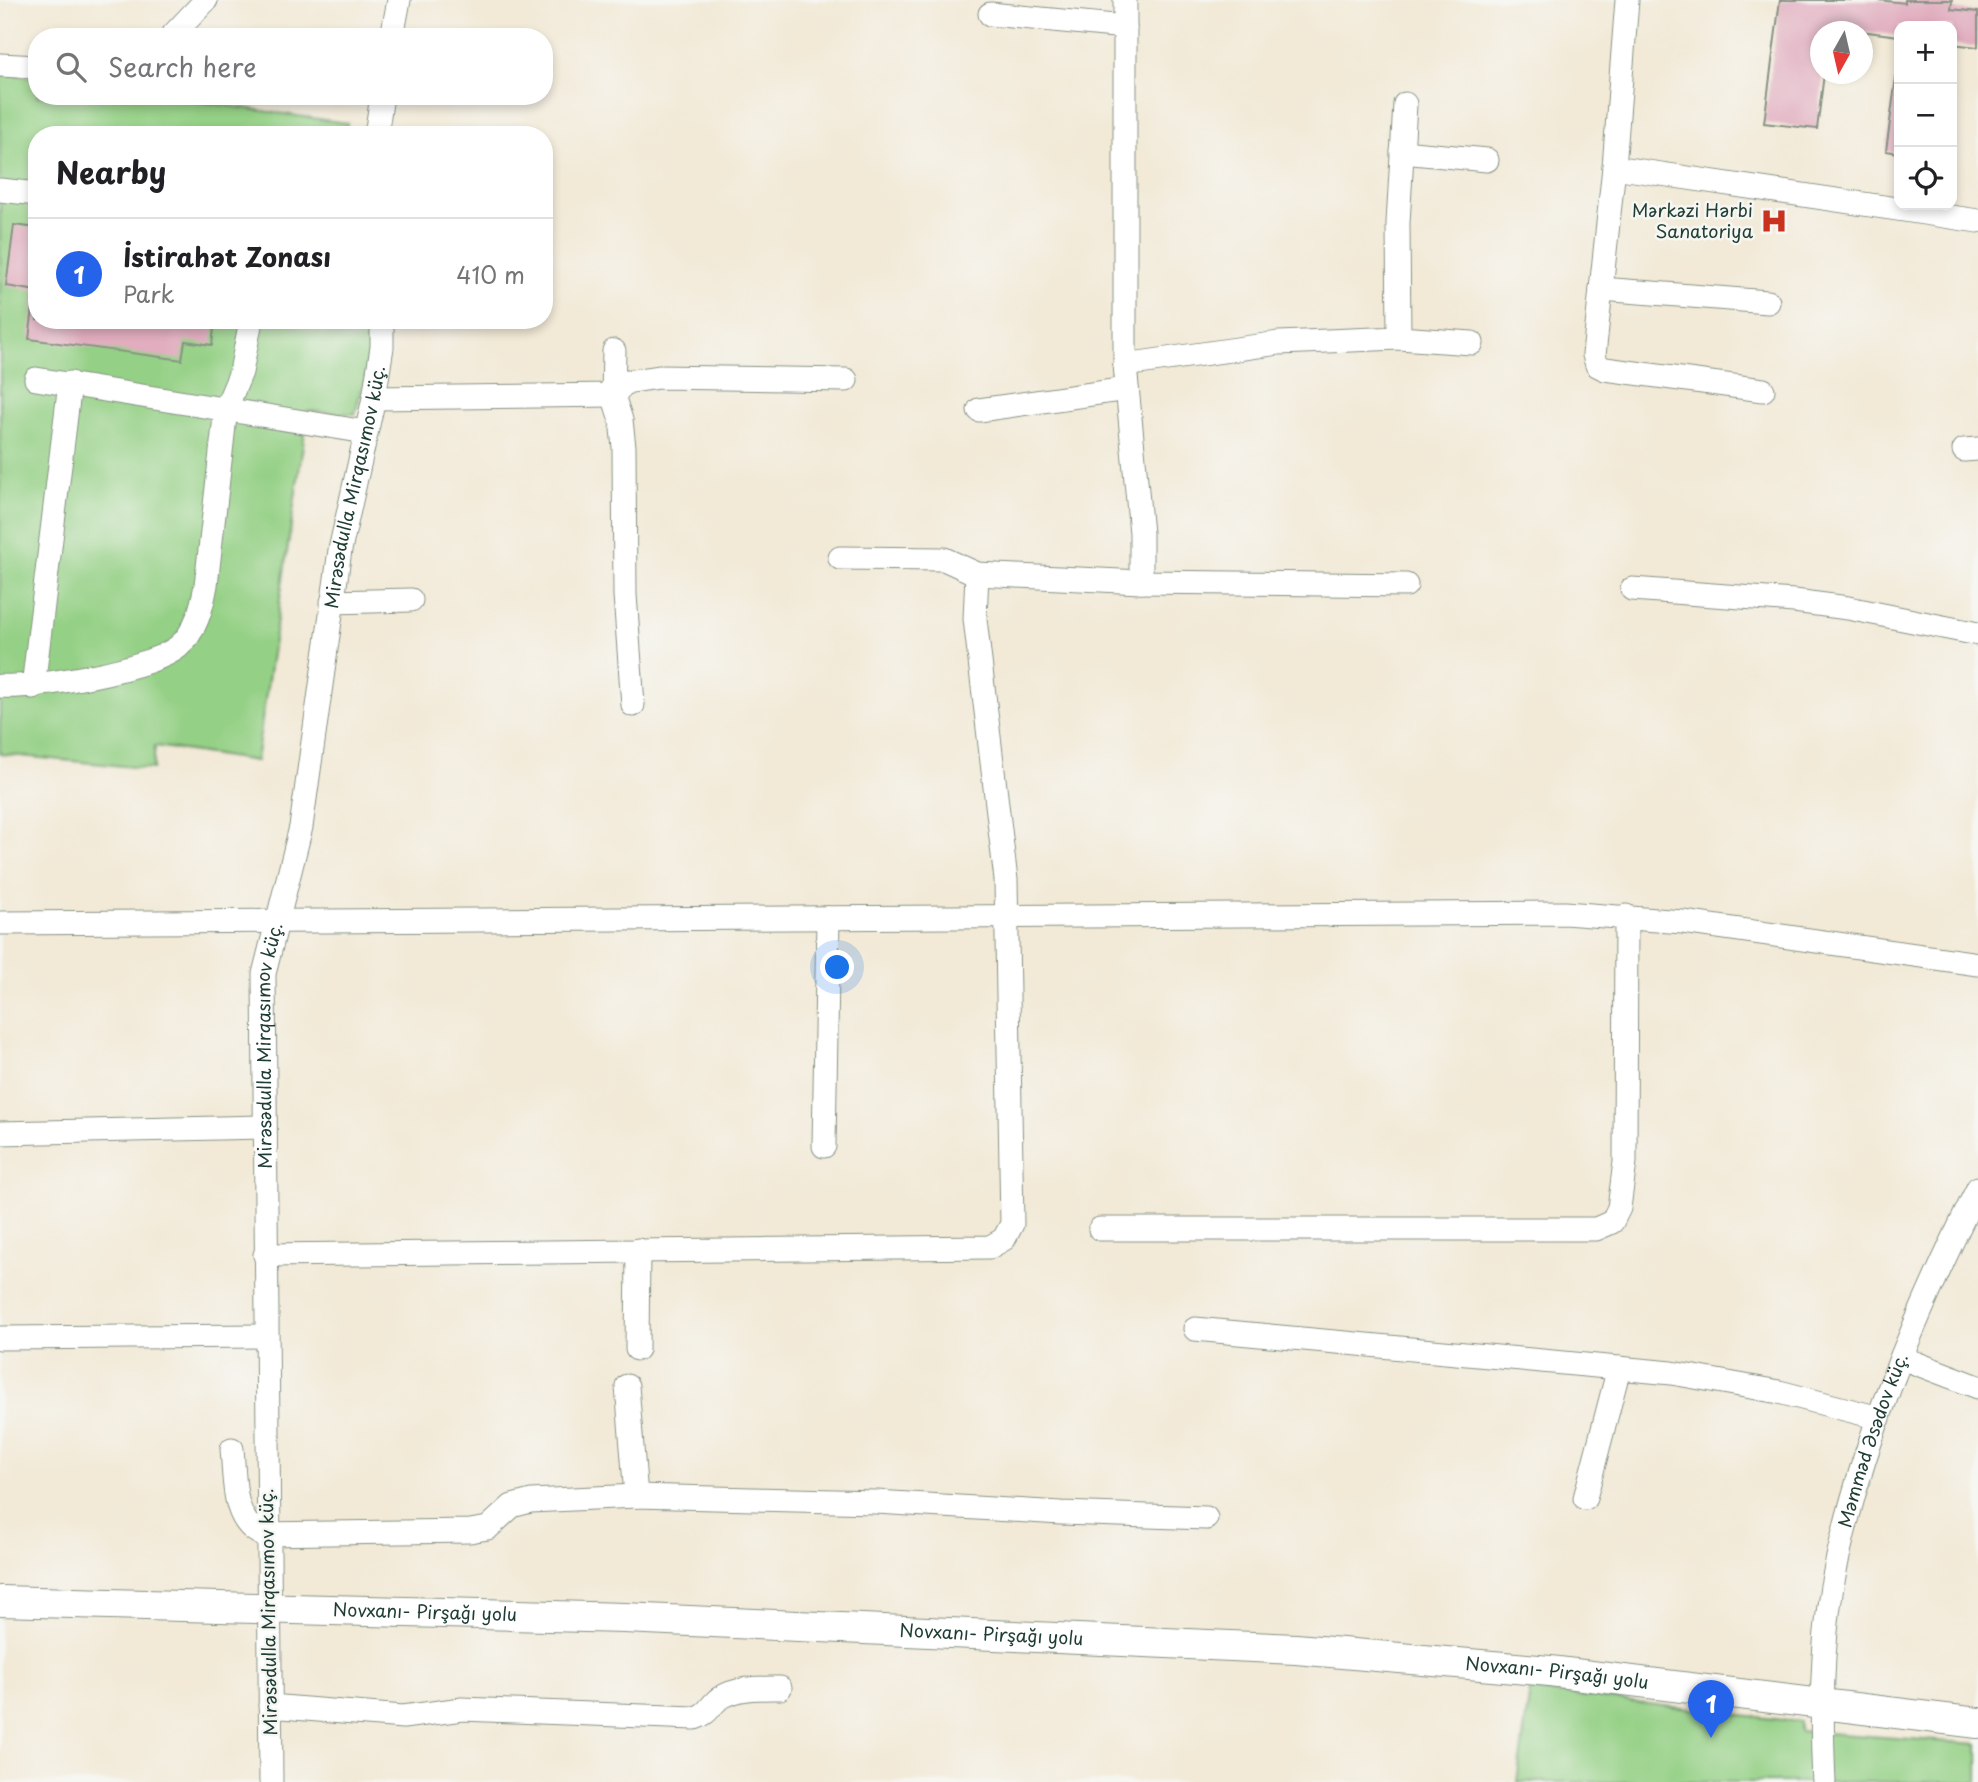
<!DOCTYPE html>
<meta charset="utf-8">
<style>
:root{--surface:#fff;--page:#f2f2f2;--text:#202124;--muted:#757577;--line:#e0e0e0;--accent:#2563eb}
body{margin:0;font-family:"Playpen Sans",sans-serif;background:var(--page);color:var(--text)}
.controls{position:absolute;right:21px;top:21px;display:grid;overflow:hidden;border-radius:14px;box-shadow:0 4px 10px #0003}
.controls button{width:63px;height:63px;display:grid;place-items:center;padding:0;border:0;border-bottom:2px solid var(--line);background:var(--surface);color:var(--text);font:35px sans-serif}
.compass{position:absolute;left:1810px;top:21px;width:63px;height:63px;border-radius:50%;background:var(--surface);box-shadow:0 4px 10px #0003;rotate:188deg}
.you{position:absolute;left:838px;top:968px;width:24px;height:24px;margin:-18px;border:5px solid #fff;border-radius:50%;background:#1a73e8;box-shadow:0 0 0 10px #1a73e833}
.badge{display:grid;place-items:center;width:46px;height:46px;border-radius:50%;background:var(--accent);color:#fff;font-size:23px;font-weight:700}
.pin{position:absolute;translate:-50% -58px;filter:drop-shadow(0 2px 4px #0008)}
.pin::after{content:'';position:absolute;top:37px;width:24px;height:21px;background:inherit;clip-path:polygon(0 0,100% 0,50% 100%)}
.list{margin:0;padding:0;list-style:none}
h2{display:flex;justify-content:space-between;align-items:center;height:91px;margin:0;padding:0 28px;font-size:30px}
h2 small{font-size:23px;font-weight:400;color:var(--muted)}
.list li{display:grid;grid-template-columns:46px 1fr auto;gap:21px;align-items:center;box-sizing:border-box;height:112px;padding:0 28px;border-top:2px solid var(--line)}
.list b{display:block;font-size:26px;white-space:nowrap}
.list p{margin:0;font-size:23px;white-space:nowrap;color:var(--muted)}
.list em{font-size:23px;font-style:normal;color:var(--muted)}
.icon{flex:none;width:38px;height:38px;fill:none;stroke:currentColor;stroke-width:2;stroke-linecap:round;stroke-linejoin:round}
.map{position:relative;flex:none;width:1978px;height:1782px;overflow:hidden}
.search{position:absolute;background:var(--surface);box-shadow:0 4px 10px #0003;left:28px;top:28px;width:525px;height:77px;display:flex;align-items:center;gap:18px;box-sizing:border-box;padding:0 24px;border-radius:28px;color:var(--muted);font-size:26px}
.panel{position:absolute;background:var(--surface);box-shadow:0 4px 10px #0003;left:28px;top:126px;width:525px;height:203px;border-radius:28px}
.map>svg:first-child{display:block}
.green{fill:#94d085;stroke:#5a865c;stroke-width:2}
.building{fill:#e1adbf}
.lines{fill:none;stroke-linecap:round;stroke-linejoin:round}
.minor-casing{stroke:#889385;stroke-width:25}
.major-casing{stroke:#889385;stroke-width:32}
.minor{stroke:#fff;stroke-width:23}
.major{stroke:#fff;stroke-width:30}
.labels{text-anchor:middle;stroke-width:5;stroke-linejoin:round;paint-order:stroke}
.poi-label{font-size:18px;fill:#1f3d34;stroke:#f6f6f2;text-anchor:end}
.street-label{font-size:18px;fill:#1f3d34;stroke:#f6f6f2}
</style>
<div class="map">
<svg width="1978" height="1782" viewBox="0 0 1978 1782">
<rect width="100%" height="100%" fill="#f6f6f2"/>
<filter id="ink" filterUnits="userSpaceOnUse"><feTurbulence type="fractalNoise" baseFrequency=".0143" numOctaves="2"/><feDisplacementMap in="SourceGraphic" scale="14" xChannelSelector="R" yChannelSelector="G"/><feConvolveMatrix kernelMatrix="1 2 1 2 8 2 1 2 1" color-interpolation-filters="sRGB"/></filter>
<filter id="wash" filterUnits="userSpaceOnUse"><feTurbulence type="fractalNoise" baseFrequency=".00686" numOctaves="4" result="noise"/><feDisplacementMap in="SourceGraphic" scale="28" xChannelSelector="R" yChannelSelector="G"/><feGaussianBlur stdDeviation="1.57" result="paint"/><feColorMatrix in="noise" values="0 0 0 0 0 0 0 0 0 0 0 0 0 0 0 0 0 1.4 0 .05"/><feComposite in="paint" operator="in"/></filter>
<g filter="url(#wash)">
<rect width="100%" height="100%" fill="#f2e9d6"/>
<g class="green">
<path d="M0 73 37 78V96H161L347 123 346 135H37V320H374V343L355 414 308 411 256 761 155 746 153 769 0 754Z"/>
<path d="M1530 1690 1800 1722V1731L1978 1744V1782H1517Z"/>
</g>
<g id="blocks">
<g class="building">
<path d="M1780 0H1878L1905 3V0H1952L1951 9 1978 12V47L1952 44V26H1899V36L1830 27 1829 32H1820V74H1824L1817 129 1764 123Z"/>
<path d="M1898 63H1899V153L1886 151Z"/>
<path d="M14 225 37 228V291L6 286Z"/>
<path d="M35 292 37 320H215L212 345 185 341 182 360 29 339Z"/>
</g>
</g>
</g>
<g filter="url(#ink)">
<use href="#blocks" fill-opacity="0" stroke="#889385" stroke-width="2"/>
<g class="lines">
<defs>
<g id="minor">
<path d="M1125 0V365L1141 533V582"/>
<path d="M1627 0 1614 167 1594 355 1597 365 1605 369 1763 390"/>
<path d="M990 14 1125 27"/>
<path d="M171 37 206 0"/>
<path d="M392 37 399 0"/>
<path d="M0 65 37 67"/>
<path d="M376 135 382 96"/>
<path d="M1402 152 1487 160"/>
<path d="M1614 167 1978 221"/>
<path d="M0 190 37 194"/>
<path d="M1601 289 1768 302"/>
<path d="M1399 338 1472 343"/>
<path d="M614 351 613 395 621 420 624 447 625 595 633 705"/>
<path d="M1125 365 1279 343 1399 338 1398 223 1405 104"/>
<path d="M36 379 366 432"/>
<path d="M374 398 613 395 626 382 659 377 846 380"/>
<path d="M979 410 1127 389"/>
<path d="M1964 450 1978 449"/>
<path d="M840 558 944 559 977 574 1141 582 1406 585"/>
<path d="M1632 589 1794 601 1848 608 1978 634"/>
<path d="M332 602 411 600"/>
<path d="M0 686C35 689 151 669 178 647 196 632 202 607 206 585L226 408 241 372 251 320"/>
<path d="M33 687 70 383"/>
<path d="M0 923 1565 913 1683 922 1978 964"/>
<path d="M0 1133 263 1127"/>
<path d="M824 1146 828 918"/>
<path d="M1100 1229H1596L1612 1222 1619 1208 1625 1162 1626 916"/>
<path d="M265 1255 990 1247 1004 1239 1012 1224 1006 880 975 619 977 574"/>
<path d="M1195 1329 1672 1373 1779 1392 1879 1418"/>
<path d="M0 1338 266 1336"/>
<path d="M637 1349 638 1250"/>
<path d="M1902 1358 1978 1387"/>
<path d="M627 1386 636 1496"/>
<path d="M232 1449C235 1477 231 1520 261 1534L470 1531 488 1528 512 1506 531 1501 636 1496 876 1502 1061 1513 1206 1518"/>
<path d="M1585 1498 1619 1368"/>
<path d="M270 1706 403 1717 462 1709 695 1718C709 1714 710 1705 720 1698 739 1687 759 1688 780 1688"/>
<path id="s1" d="M271 1782 264 974 301 827 340 550 374 398 382 347V320"/>
<path id="s2" d="M1824 1782C1821 1716 1821 1651 1832 1586 1858 1448 1916 1314 1978 1188"/>
</g>
<g id="major">
<path id="s3" d="M0 1601 624 1618 1296 1649 1550 1671 1978 1723"/>
</g>
</defs>
<use href="#minor" class="minor-casing"/>
<use href="#major" class="major-casing"/>
<use href="#minor" class="minor"/>
<use href="#major" class="major"/>
</g>
</g>
<defs>
<symbol id="hospital-bare" viewBox="-9 -9 18 18"><path d="M-5-5h3v3.5h4V-5h3V5h-3V1.5h-4V5h-3Z" fill="#c8321e" stroke="#f6f6f2" stroke-width="2.5" paint-order="stroke"/></symbol>
</defs>
<g fill-rule="evenodd">
<use href="#hospital-bare" x="1755" y="202" width="38" height="38"/>
</g>
<g class="labels">
<g class="poi-label">
<text x="1753" y="217">Mərkəzi Hərbi<tspan x="1753" dy="21">Sanatoriya</tspan></text>
</g>
<g class="street-label">
<text dy="6" stroke="none"><textPath href="#s1" startOffset="1304">Mirəsədulla Mirqasımov küç.</textPath></text>
<text dy="6" stroke="none"><textPath href="#s1" startOffset="737">Mirəsədulla Mirqasımov küç.</textPath></text>
<text dy="6" stroke="none"><textPath href="#s2" startOffset="348">Məmməd Əsədov küç.</textPath></text>
<text dy="6" stroke="none"><textPath href="#s3" startOffset="425">Novxanı- Pirşağı yolu</textPath></text>
<text transform="translate(269 1612) rotate(-91)" y="6">Mirəsədulla Mirqasımov küç.</text>
<text dy="6" stroke="none"><textPath href="#s3" startOffset="992">Novxanı- Pirşağı yolu</textPath></text>
<text dy="6" stroke="none"><textPath href="#s3" startOffset="1559">Novxanı- Pirşağı yolu</textPath></text>
</g>
</g>
</svg>
<div class="controls">
<button>+</button>
<button>−</button>
<button><svg class="icon" aria-label="locate" viewBox="0 0 24 24"><circle cx="12" cy="12" r="6"/><path d="M12 2v4M12 18v4M2 12h4M18 12h4"/></svg></button>
</div>
<svg class="compass" viewBox="-18 -18 36 36"><path d="M0-13l5 13h-10z" fill="#e53935"/><path d="M0 13l5-13h-10z" fill="#757577"/></svg>
<div class="you"></div>
<div class="pin badge" style="left:1711px;top:1738px">1</div>
<div class="search"><svg class="icon" aria-label="search" viewBox="0 0 24 24"><circle cx="10" cy="10" r="6"/><path d="M15 15l6 6"/></svg>Search here</div>
<section class="panel">
<h2>Nearby<small></small></h2>
<ul class="list">
<li><span class="badge">1</span><div><b>İstirahət Zonası</b><p>Park</p></div><em>410 m</em></li>
</ul>
</section>
</div>
